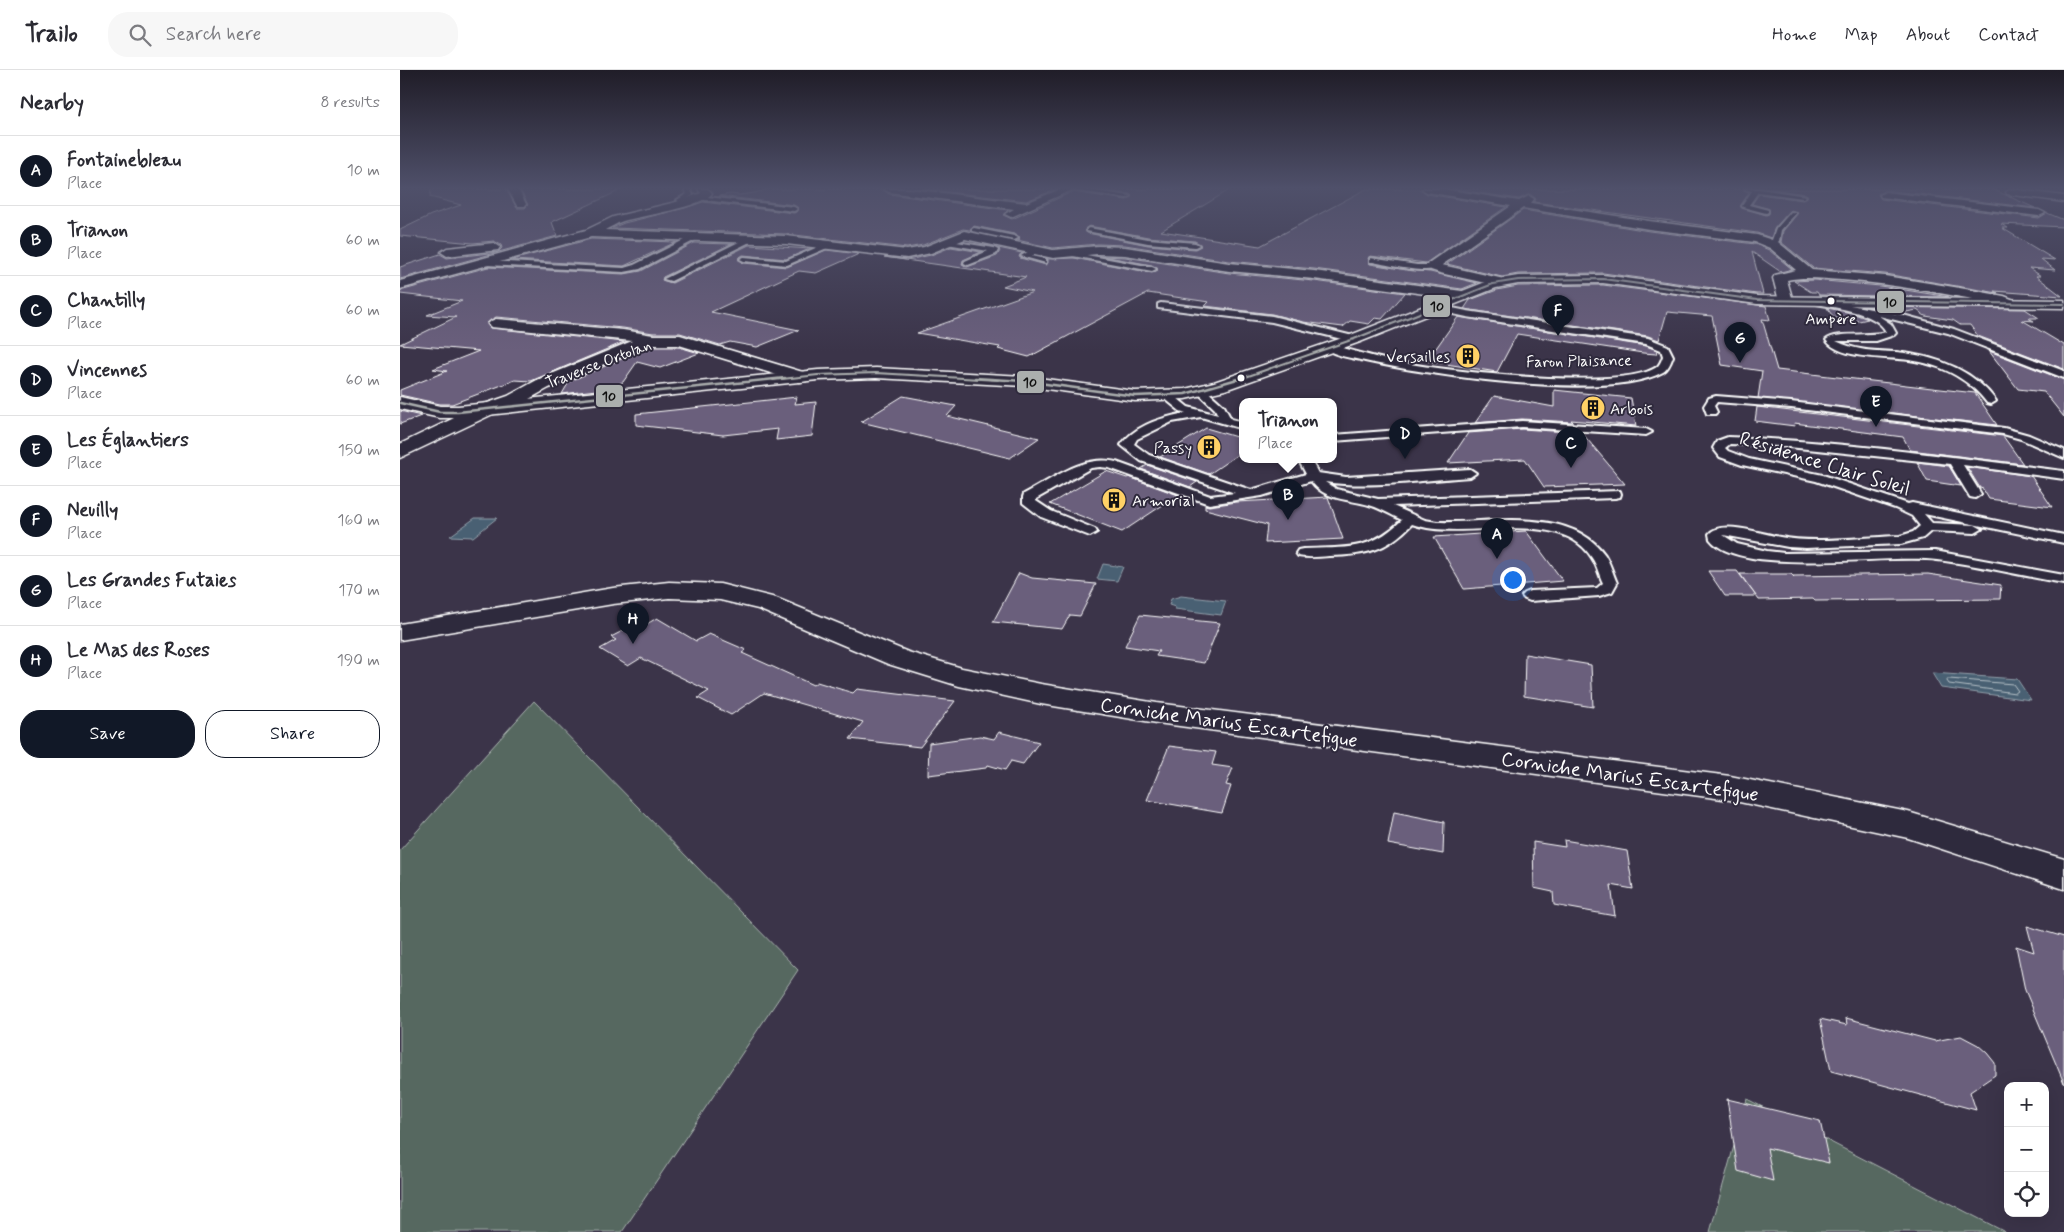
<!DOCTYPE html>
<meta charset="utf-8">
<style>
:root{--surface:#fff;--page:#f7f7f7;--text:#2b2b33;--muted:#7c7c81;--line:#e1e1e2;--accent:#111827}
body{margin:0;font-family:Mynerve,sans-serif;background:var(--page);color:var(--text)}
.controls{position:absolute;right:15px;bottom:15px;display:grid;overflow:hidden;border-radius:10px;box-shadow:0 5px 20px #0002}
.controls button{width:45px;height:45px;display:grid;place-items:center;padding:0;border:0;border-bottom:1px solid var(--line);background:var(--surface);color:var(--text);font:25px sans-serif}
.you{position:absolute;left:1112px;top:509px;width:18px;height:18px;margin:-12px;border:4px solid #fff;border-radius:50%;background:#1a73e8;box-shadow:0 0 0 8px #1a73e833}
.badge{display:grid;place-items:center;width:32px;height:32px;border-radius:50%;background:var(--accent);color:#fff;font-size:16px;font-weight:700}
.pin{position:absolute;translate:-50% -41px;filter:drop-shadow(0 1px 2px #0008)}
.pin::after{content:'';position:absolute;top:26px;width:18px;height:15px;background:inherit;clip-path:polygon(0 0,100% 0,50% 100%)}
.popup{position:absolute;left:839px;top:328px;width:98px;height:65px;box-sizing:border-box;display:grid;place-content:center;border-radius:10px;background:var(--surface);filter:drop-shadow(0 1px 4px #0005);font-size:16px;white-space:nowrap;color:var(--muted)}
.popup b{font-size:19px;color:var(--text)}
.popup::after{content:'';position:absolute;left:50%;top:100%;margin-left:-10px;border:10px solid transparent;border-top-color:var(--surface)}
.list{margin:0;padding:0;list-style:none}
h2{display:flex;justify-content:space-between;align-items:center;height:65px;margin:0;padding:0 20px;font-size:21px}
h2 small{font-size:16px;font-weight:400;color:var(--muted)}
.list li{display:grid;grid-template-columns:32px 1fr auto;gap:15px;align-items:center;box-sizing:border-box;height:70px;padding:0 20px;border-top:1px solid var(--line)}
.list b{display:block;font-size:19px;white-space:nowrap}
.list p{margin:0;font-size:16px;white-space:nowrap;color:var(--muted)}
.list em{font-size:16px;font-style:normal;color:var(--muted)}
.actions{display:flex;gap:10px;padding:15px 20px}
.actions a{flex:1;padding:11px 0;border:1px solid var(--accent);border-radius:20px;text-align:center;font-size:18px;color:var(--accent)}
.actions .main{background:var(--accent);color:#fff}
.icon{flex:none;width:28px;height:28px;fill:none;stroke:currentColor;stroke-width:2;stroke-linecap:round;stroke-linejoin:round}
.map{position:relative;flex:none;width:1664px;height:1162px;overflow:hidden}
header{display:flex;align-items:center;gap:30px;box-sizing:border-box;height:70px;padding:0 25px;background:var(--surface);border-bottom:1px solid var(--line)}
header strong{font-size:24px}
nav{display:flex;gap:28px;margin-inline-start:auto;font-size:18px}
.search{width:350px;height:45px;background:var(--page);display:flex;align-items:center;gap:12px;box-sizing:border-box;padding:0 18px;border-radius:20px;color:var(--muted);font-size:19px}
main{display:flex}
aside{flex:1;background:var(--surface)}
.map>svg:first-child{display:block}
.green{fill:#566860;stroke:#aab4b0}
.water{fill:#496173;stroke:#92a0ab}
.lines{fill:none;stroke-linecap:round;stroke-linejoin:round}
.shore{stroke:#b6c0c7;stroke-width:1}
.building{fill:#6a5e7b;stroke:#fff;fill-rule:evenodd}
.service-casing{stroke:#fff;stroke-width:4}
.minor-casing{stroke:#fff;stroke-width:3}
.tertiary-casing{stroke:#fff;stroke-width:3}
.secondary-casing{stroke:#fff;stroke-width:3}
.service{fill:#2f2a3d;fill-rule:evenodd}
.minor{fill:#2f2a3d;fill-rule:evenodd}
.tertiary{fill:#2f2a3d;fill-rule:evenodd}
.secondary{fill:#2f2a3d;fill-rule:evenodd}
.bus-1-far1-casing{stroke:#2f2a3d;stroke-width:4}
.bus-1-casing{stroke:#2f2a3d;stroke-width:5}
.bus-1-far1{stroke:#abafae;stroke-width:2}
.bus-1{stroke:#abafae;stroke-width:2.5}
.bus-dot{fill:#fff;stroke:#2f2a3d;stroke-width:2}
.labels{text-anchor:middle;stroke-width:4;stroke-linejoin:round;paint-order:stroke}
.far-bus-label{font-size:16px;fill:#fff;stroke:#2f2a3d}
.far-poi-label{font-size:16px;fill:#fff;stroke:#2f2a3d;text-anchor:end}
.far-street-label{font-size:16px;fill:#fff;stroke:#2f2a3d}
.street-label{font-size:20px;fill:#fff;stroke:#2f2a3d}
.line-badge{stroke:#2f2a3d;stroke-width:2}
.pale-badge-label{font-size:14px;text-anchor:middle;font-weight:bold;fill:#111}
</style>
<header>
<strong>Trailo</strong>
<div class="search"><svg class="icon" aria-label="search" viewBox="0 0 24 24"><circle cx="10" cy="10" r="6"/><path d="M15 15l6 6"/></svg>Search here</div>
<nav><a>Home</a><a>Map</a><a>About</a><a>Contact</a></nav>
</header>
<main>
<aside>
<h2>Nearby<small>8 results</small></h2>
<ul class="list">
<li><span class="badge">A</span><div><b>Fontainebleau</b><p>Place</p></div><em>10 m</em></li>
<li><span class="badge">B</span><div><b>Trianon</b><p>Place</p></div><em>60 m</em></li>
<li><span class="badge">C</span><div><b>Chantilly</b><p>Place</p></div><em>60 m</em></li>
<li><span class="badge">D</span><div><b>Vincennes</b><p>Place</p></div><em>60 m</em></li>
<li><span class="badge">E</span><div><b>Les Églantiers</b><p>Place</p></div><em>150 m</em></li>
<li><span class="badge">F</span><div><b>Neuilly</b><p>Place</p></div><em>160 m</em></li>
<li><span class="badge">G</span><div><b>Les Grandes Futaies</b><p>Place</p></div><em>170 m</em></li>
<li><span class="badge">H</span><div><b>Le Mas des Roses</b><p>Place</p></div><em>190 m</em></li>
</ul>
<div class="actions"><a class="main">Save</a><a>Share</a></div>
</aside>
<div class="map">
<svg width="1664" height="1162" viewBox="0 0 1664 1162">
<rect width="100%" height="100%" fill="#3b3449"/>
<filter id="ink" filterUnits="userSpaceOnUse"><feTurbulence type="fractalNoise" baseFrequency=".02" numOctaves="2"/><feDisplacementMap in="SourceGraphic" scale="10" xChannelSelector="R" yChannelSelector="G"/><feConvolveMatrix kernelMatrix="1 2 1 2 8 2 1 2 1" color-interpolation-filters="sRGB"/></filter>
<g filter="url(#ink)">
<g class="green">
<path d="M134 631 398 900 222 1162H0V780Z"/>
<path d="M1347 1029 1605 1162H1310Z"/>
</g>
<g class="water">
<path d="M75 448H97L73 467 50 466Z"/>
<path d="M703 494 723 497 717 511 697 509Z"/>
<path d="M781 526 826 531 821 545 775 539V537L769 535 771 529Z"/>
<path d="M1532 603 1617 609 1631 630 1541 618Z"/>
</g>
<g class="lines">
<path class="shore" d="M1549 609 1613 614 1618 621 1615 623 1549 614 1547 611Z"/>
</g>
<g class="building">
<path d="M31 119H106L117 138H125L128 135 120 119H223L152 152 157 166 0 209V197L40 184 47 188 98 182 102 178 101 175 94 171 73 173 0 166V160L31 145 61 135 30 127Z"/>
<path d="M369 119H482L489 124 608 140 603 145 612 149 672 122 727 130 732 126 730 124 690 119H831L761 161 860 176 966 119H1020L1027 124 1106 137 1026 193 970 186 968 188 970 194 1007 200 1030 202 1077 213 1062 219 914 199 829 191 725 175 698 174 653 178 617 170 620 167 614 164 574 156 570 160 563 159 523 175 507 178 386 164 212 158 224 153 285 138 303 132 394 143 399 140 394 135 319 126 330 124 339 125 354 123ZM689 156 748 167 795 171 801 176 795 179 748 175 687 163 685 159Z"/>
<path d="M522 119H657L626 131Z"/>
<path d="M1053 119H1343L1349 122 1341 137 1366 145 1369 144V139L1352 134 1359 124 1403 130 1408 126 1406 124 1369 119H1592L1635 138 1485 120 1478 124 1481 129 1639 148 1647 143 1664 150V157L1601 154 1608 158H1602L1655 190 1641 189 1655 200 1629 198 1641 206H1636L1662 226 1594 221 1598 223 1485 204 1413 198 1381 172 1383 161 1398 143 1391 140 1375 158 1371 168 1357 163 1134 132 1136 129 1130 124 1119 129Z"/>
<path d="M1123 140 1249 161 1355 174 1369 180 1392 199 1381 202 1352 182 1363 224H1357L1203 203 1118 204 1102 207 1047 194Z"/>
<path d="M191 169 276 172 224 196 112 190Z"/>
<path d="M294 173 331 174 263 207 262 210 272 213 349 175 410 179 386 189 343 185 338 188 343 193 387 197 426 180 459 184 416 203 399 201 311 242 399 260 357 277 330 272 320 275 280 263H253L223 258 96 247 87 253 90 258 224 272 131 311 115 310 52 334H40L0 325V320L47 301 33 299 79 281 0 274 56 247 27 245 62 231 0 224V221L88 197 224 204 241 201Z"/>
<path d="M551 177 581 182 563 190 562 194 567 197 597 186 600 181 598 178 622 183 619 186 620 188 646 195 648 193V189L674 188 752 203 758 200 752 195 703 186 725 187 829 203 914 211 1005 223 982 249 975 248 969 254 950 251 943 257 903 252 872 244 805 236 809 232 748 223 629 287 598 279 600 277 517 263 633 222 603 216 626 207 484 187 507 190 531 185Z"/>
<path d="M1414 210 1480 216 1549 227 1419 225 1417 222H1411L1394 211Z"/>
<path d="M1203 215 1366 236 1370 250 1362 249 1377 300 1575 323 1597 355 1358 328 1362 301 1322 295 1312 246 1267 242 1259 270 1248 266 1064 239 1070 230 1097 220 1118 216Z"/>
<path d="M1473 237 1625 239 1639 248H1628L1634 251 1622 250 1664 275V299L1578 266 1570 255H1560L1553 250 1525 246 1517 240 1501 243Z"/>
<path d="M1427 238 1452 243 1468 249 1459 251 1434 248Z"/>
<path d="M1058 247 1246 276 1257 280 1256 284 1243 283 1117 264 1097 302 1027 291Z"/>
<path d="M254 277H279L299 283 260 298 237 292 223 312 205 319 162 324 169 312H168L240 281Z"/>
<path d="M1589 281 1664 310V347L1644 322 1618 319Z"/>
<path d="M1154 320 1231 328 1236 356 1171 350 1173 352 1122 349 1075 353 1094 326 1154 337Z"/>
<path d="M503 326 556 336 547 346 639 368 610 388 461 352Z"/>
<path d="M397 327 395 334 416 332 412 366 376 370 378 359 323 365 236 355V344Z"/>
<path d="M1357 337 1603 366 1623 394 1510 380 1503 367 1394 353 1395 356 1355 351Z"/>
<path d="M0 341 21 346 0 354Z"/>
<path d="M806 358 843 369V381L809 404 760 387Z"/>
<path d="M1122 359 1182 363 1225 414 1144 417 1125 389 1048 393 1068 363Z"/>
<path d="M1517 392 1549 396 1561 416 1527 411Z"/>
<path d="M747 395 797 412 790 417 741 399Z"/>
<path d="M1567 397 1631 406 1652 437 1589 429 1583 419 1580 418Z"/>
<path d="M706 401 727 408 729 407 778 425 722 462 650 434Z"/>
<path d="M928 427 943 469 865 473 867 455 805 439V435L809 436 837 432Z"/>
<path d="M1126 461 1163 511 1064 519 1034 467Z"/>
<path d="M1308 501H1337L1356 526H1325Z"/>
<path d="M619 503 632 508 696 514 680 546 670 545 662 559 593 552Z"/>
<path d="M1340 504H1391L1395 508 1393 506 1528 504 1601 515 1600 529 1415 531 1413 529 1359 530Z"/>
<path d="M740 545 820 553 804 593 756 586 759 581 725 576Z"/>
<path d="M257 548 296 571 309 564 346 580 342 583 413 615 417 612 453 623 457 619 555 631 520 677 450 669 463 652 364 623 331 645 298 628 309 621 241 588 228 596 200 579 216 570 211 567 240 552 245 555Z"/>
<path d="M1125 584 1191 595 1193 637 1124 626Z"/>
<path d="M599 662 639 672 623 694 611 691 605 700 588 695 586 698 528 705 529 673 580 666 594 669Z"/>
<path d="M769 676 816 682 812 695 833 698 826 715 831 716 822 743 747 730Z"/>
<path d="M994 742 1044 752 1043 784 988 774Z"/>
<path d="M1164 770 1227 781 1233 819 1211 815 1215 846 1154 835 1153 822 1134 818 1133 772 1165 777Z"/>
<path d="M1627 856 1664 867V1013L1625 920 1616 876 1634 882Z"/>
<path d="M1446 948 1535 971 1561 966 1578 975 1587 983 1595 993V1005L1570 1022 1576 1040 1431 1001 1420 949 1447 955Z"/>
<path d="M1327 1029 1420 1051 1429 1093 1367 1078 1373 1111 1338 1101Z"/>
</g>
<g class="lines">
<defs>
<g id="service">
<path d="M284 119H290L293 125 285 130 288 133 285 135 277 130 287 124Z"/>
<path d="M666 119H680L730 126 727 128Z"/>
<path d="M1345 119H1359L1406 126 1403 128 1358 122 1349 135 1368 140V142L1366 143 1343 137 1342 136 1352 121Z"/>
<path d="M299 126 394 137 397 139 394 141 297 129 296 128Z"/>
<path d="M1391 142 1396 143 1381 160 1379 171 1374 175H1368L1367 173 1372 170 1376 159Z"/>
<path d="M574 158 614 166 618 168 614 170 572 161V159Z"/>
<path d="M689 158 748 169 795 173 799 175 795 177 748 173 687 161V159Z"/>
<path d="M296 164 303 166 240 199 224 202 86 195 82 193 86 191 224 198 234 195Z"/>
<path d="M351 166 358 168 271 211 264 209Z"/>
<path d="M544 170 594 178 598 180 596 184 568 195 564 193 565 191 588 181 547 174 543 172Z"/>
<path d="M427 173 434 175 387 195 344 191 340 189 344 187 386 191Z"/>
<path d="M633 179 640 181 632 186 646 189V193L621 186Z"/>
<path d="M670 182 752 197 756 199 752 201 673 186H670Z"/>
<path d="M970 188 1017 195H1036L1040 197C1028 205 988 195 973 192H970Z"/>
<path d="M1413 228 1503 245 1554 259 1664 301V308L1548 263 1479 246 1491 254 1496 263 1494 265 1476 271H1436C1456 281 1475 281 1496 282 1535 286 1573 299 1596 331L1591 334 1587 333C1570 310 1544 296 1515 291 1492 286 1440 291 1426 270 1436 261 1470 267 1486 262 1477 241 1430 237 1410 233L1409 231Z"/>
<path d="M761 233 872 246 957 267 959 269 954 272 872 252 758 238V234Z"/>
<path d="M1033 234 1067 241 1248 268 1268 276 1273 286C1271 292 1268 299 1263 302 1208 332 1027 305 965 291 953 288 934 286 925 278L930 275C955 281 979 289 1004 293 1048 301 1226 322 1258 296 1260 294 1262 289 1263 286L1261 280 1246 274 1067 247 1030 239 1029 237Z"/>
<path d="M801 318 805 319 824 336 831 349 843 352V359L801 347 772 352 737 369 734 374 749 385 851 420 906 404 898 389H910L918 403 946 407 1070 399 1076 403 1070 407C1022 410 972 419 925 412L936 419 978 429 1220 421 1221 424 1220 427 1215 428 993 436 1025 450 1037 452C1089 454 1170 435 1205 485 1210 493 1213 504 1217 513L1212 522 1199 526 1130 531 1125 529 1122 526 1125 523 1130 521 1197 518 1203 513C1199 505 1197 495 1192 488 1159 435 1064 473 1012 454 986 481 966 485 929 486 919 487 908 488 898 486L896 483 898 480 903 479C946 477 969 482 1002 450 991 445 980 438 969 435 948 429 924 430 911 411L862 426 809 434 709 398 700 397 691 398 636 429V431L651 441 695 459 697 462 690 466 641 447 623 433V427L624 424C653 409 683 384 716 392L810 426 835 423 741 391 721 375C735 355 763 347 786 343L780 341 764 328 763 326 764 324H772L788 337 818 345 815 339 796 321Z"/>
<path d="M1316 326 1391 332 1604 358 1629 365 1664 380V388L1621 369 1603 364 1391 338 1317 332 1314 336 1317 342 1315 344H1307L1304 336 1309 328Z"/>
<path d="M1122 351 1246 359 1252 362 1246 365 1122 357 933 371V365Z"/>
<path d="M1328 367C1440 371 1552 387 1664 401V409L1563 395 1581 424 1575 428 1570 427 1550 394 1379 376 1330 374 1325 378 1328 381 1349 389 1423 405 1508 434 1512 433 1664 465V473L1524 444 1532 453 1575 455 1582 459 1575 463 1531 461 1523 468 1501 474 1406 478 1388 477 1323 465 1337 474 1367 481 1384 483 1535 481 1664 505V513C1622 506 1579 495 1537 490 1490 483 1339 508 1310 469L1309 464C1320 449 1363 464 1380 467 1415 474 1463 467 1500 466L1513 462 1520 456 1512 446 1495 438 1416 411 1342 395 1320 387 1313 378 1317 371Z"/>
</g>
<g id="minor">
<path d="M108 119H118L126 134 125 136H117Z"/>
<path d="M298 119H308L312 123C304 137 240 146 223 151 217 153 211 157 205 160L386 166 507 180 524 177 564 161 653 180 698 176 725 177 829 193 914 201 1062 221 1067 222 1069 225 1067 228 1062 229 914 209 829 201 725 185 698 184 653 188 565 169 531 183 507 188 386 174 191 167 0 219V211L186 160 213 147 276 132 301 123Z"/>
<path d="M484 119H510L626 133 661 119H674L611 147 605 144 614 139 489 122Z"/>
<path d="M1022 119H1044L1119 131 1129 126 1134 129 1131 133 1249 151 1357 165 1378 172 1412 200 1485 206 1554 217 1604 226 1614 230 1616 233 1614 236 1609 237 1595 233C1545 224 1493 214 1442 210 1424 209 1405 206 1387 210L1393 231 1391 234H1381L1379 231 1373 208 1375 205 1396 200 1370 178 1355 172 1249 159 1123 138 1042 195 1104 209 1106 212 1099 216 1040 203 1031 200 1027 194 1111 136 1027 122Z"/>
<path d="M1611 119 1664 126V132L1607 124 1606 122Z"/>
<path d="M1485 122 1639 140 1645 143 1639 146 1481 127 1480 125Z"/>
<path d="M94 173 100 177 98 180 47 186 41 182 47 178Z"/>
<path d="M96 249 223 260 253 265H280L406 303 409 307 406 311 400 312 279 275H254L239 279 149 318 120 334 93 344 0 388V374L79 336 108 326 137 310 232 271 91 257 88 254 91 251Z"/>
</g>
<path id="tertiary" d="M1203 205 1357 226 1664 230V238L1357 234 1203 213 1118 214 1096 218 960 272 825 320 785 329 735 331 624 316 476 308 418 310 58 348H40L0 339V327L40 336H58L418 300 476 298 624 306 735 321 785 319 814 312 948 266 1088 211 1118 206Z"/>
<path id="secondary" d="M269 512 320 514 376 528 508 582 562 598 641 614 757 633 1330 706 1508 742 1664 789V819L1508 768 1330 730 757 653 641 634 559 616 488 594 358 539 320 530 269 528 213 534 0 570V554L213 518Z"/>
</defs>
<use href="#service" class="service-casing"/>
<use href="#minor" class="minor-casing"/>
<use href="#tertiary" class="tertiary-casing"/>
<use href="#secondary" class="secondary-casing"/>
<use href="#service" class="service"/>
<use href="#minor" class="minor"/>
<use href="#tertiary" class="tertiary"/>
<use href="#secondary" class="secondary"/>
<defs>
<g id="bus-1-far1">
<path d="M373 310 418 305 476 303 598 310"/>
<path d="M837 310 954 269 1093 214 1118 210 1203 209 1357 230 1664 234"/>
</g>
<g id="bus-1">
<path d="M575 308 624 311 735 326 785 324 841 308"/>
<path d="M0 333 40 342H58L385 308"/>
</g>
</defs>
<use href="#bus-1-far1" class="bus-1-far1-casing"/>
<use href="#bus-1" class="bus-1-casing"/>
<use href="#bus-1-far1" class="bus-1-far1"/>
<use href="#bus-1" class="bus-1"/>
</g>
</g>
<linearGradient id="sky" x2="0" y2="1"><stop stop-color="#201d28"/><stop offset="0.42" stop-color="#4f506a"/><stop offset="1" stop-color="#4f506a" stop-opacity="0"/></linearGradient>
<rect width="1664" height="281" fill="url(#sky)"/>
<defs>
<symbol id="building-disc" viewBox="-11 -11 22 22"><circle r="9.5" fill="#ffd166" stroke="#2f2a3d"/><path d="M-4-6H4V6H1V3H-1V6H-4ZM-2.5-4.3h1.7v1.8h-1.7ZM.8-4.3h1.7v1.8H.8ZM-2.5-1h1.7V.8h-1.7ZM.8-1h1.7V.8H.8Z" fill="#111"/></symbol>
</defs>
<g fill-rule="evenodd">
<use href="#building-disc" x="1054" y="272" width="28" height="28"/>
<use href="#building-disc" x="1179" y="324" width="28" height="28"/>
<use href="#building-disc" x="795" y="363" width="28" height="28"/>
<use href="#building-disc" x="700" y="416" width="28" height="28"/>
</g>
<g class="bus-dot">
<circle cx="1431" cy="231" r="4.5"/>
<circle cx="841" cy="308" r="4.5"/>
</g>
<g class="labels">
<g class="far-bus-label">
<text x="1431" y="254">Ampère</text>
</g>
<g class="far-poi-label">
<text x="1050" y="292">Versailles</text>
<text x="1210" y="344" text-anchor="start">Arbois</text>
<text x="792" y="383">Passy</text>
<text x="732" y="436" text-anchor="start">Armorial</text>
</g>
<g class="far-street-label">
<text transform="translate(1179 290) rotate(-1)" y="6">Faron Plaisance</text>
<text transform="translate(198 293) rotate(-21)" y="6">Traverse Ortolan</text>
</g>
<g class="street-label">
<text transform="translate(1425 393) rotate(17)" y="7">Résidence Clair Soleil</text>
<text transform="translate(829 652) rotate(8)" y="7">Corniche Marius Escartefigue</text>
<text transform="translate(1230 706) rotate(8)" y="7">Corniche Marius Escartefigue</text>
</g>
</g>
<g class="line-badge">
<rect x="1476" y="220" width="29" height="24" rx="5" fill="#abafae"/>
<rect x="1022" y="224" width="29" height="24" rx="5" fill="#abafae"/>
<rect x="616" y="300" width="29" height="24" rx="5" fill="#abafae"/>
<rect x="195" y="314" width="29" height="24" rx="5" fill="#abafae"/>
</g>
<g class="pale-badge-label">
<text x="1490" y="237">10</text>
<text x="1037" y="241">10</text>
<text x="630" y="317">10</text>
<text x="209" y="331">10</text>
</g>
</svg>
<div class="controls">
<button>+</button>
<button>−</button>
<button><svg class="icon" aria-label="locate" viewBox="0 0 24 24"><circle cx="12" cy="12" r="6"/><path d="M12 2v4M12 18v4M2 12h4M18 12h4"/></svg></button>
</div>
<div class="you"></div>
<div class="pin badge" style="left:1097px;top:489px">A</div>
<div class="pin badge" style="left:888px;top:450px">B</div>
<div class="popup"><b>Trianon</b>Place</div>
<div class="pin badge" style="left:1171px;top:398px">C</div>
<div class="pin badge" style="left:1005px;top:389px">D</div>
<div class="pin badge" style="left:1476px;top:357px">E</div>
<div class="pin badge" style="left:1158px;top:266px">F</div>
<div class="pin badge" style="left:1340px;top:293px">G</div>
<div class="pin badge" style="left:233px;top:574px">H</div>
</div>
</main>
